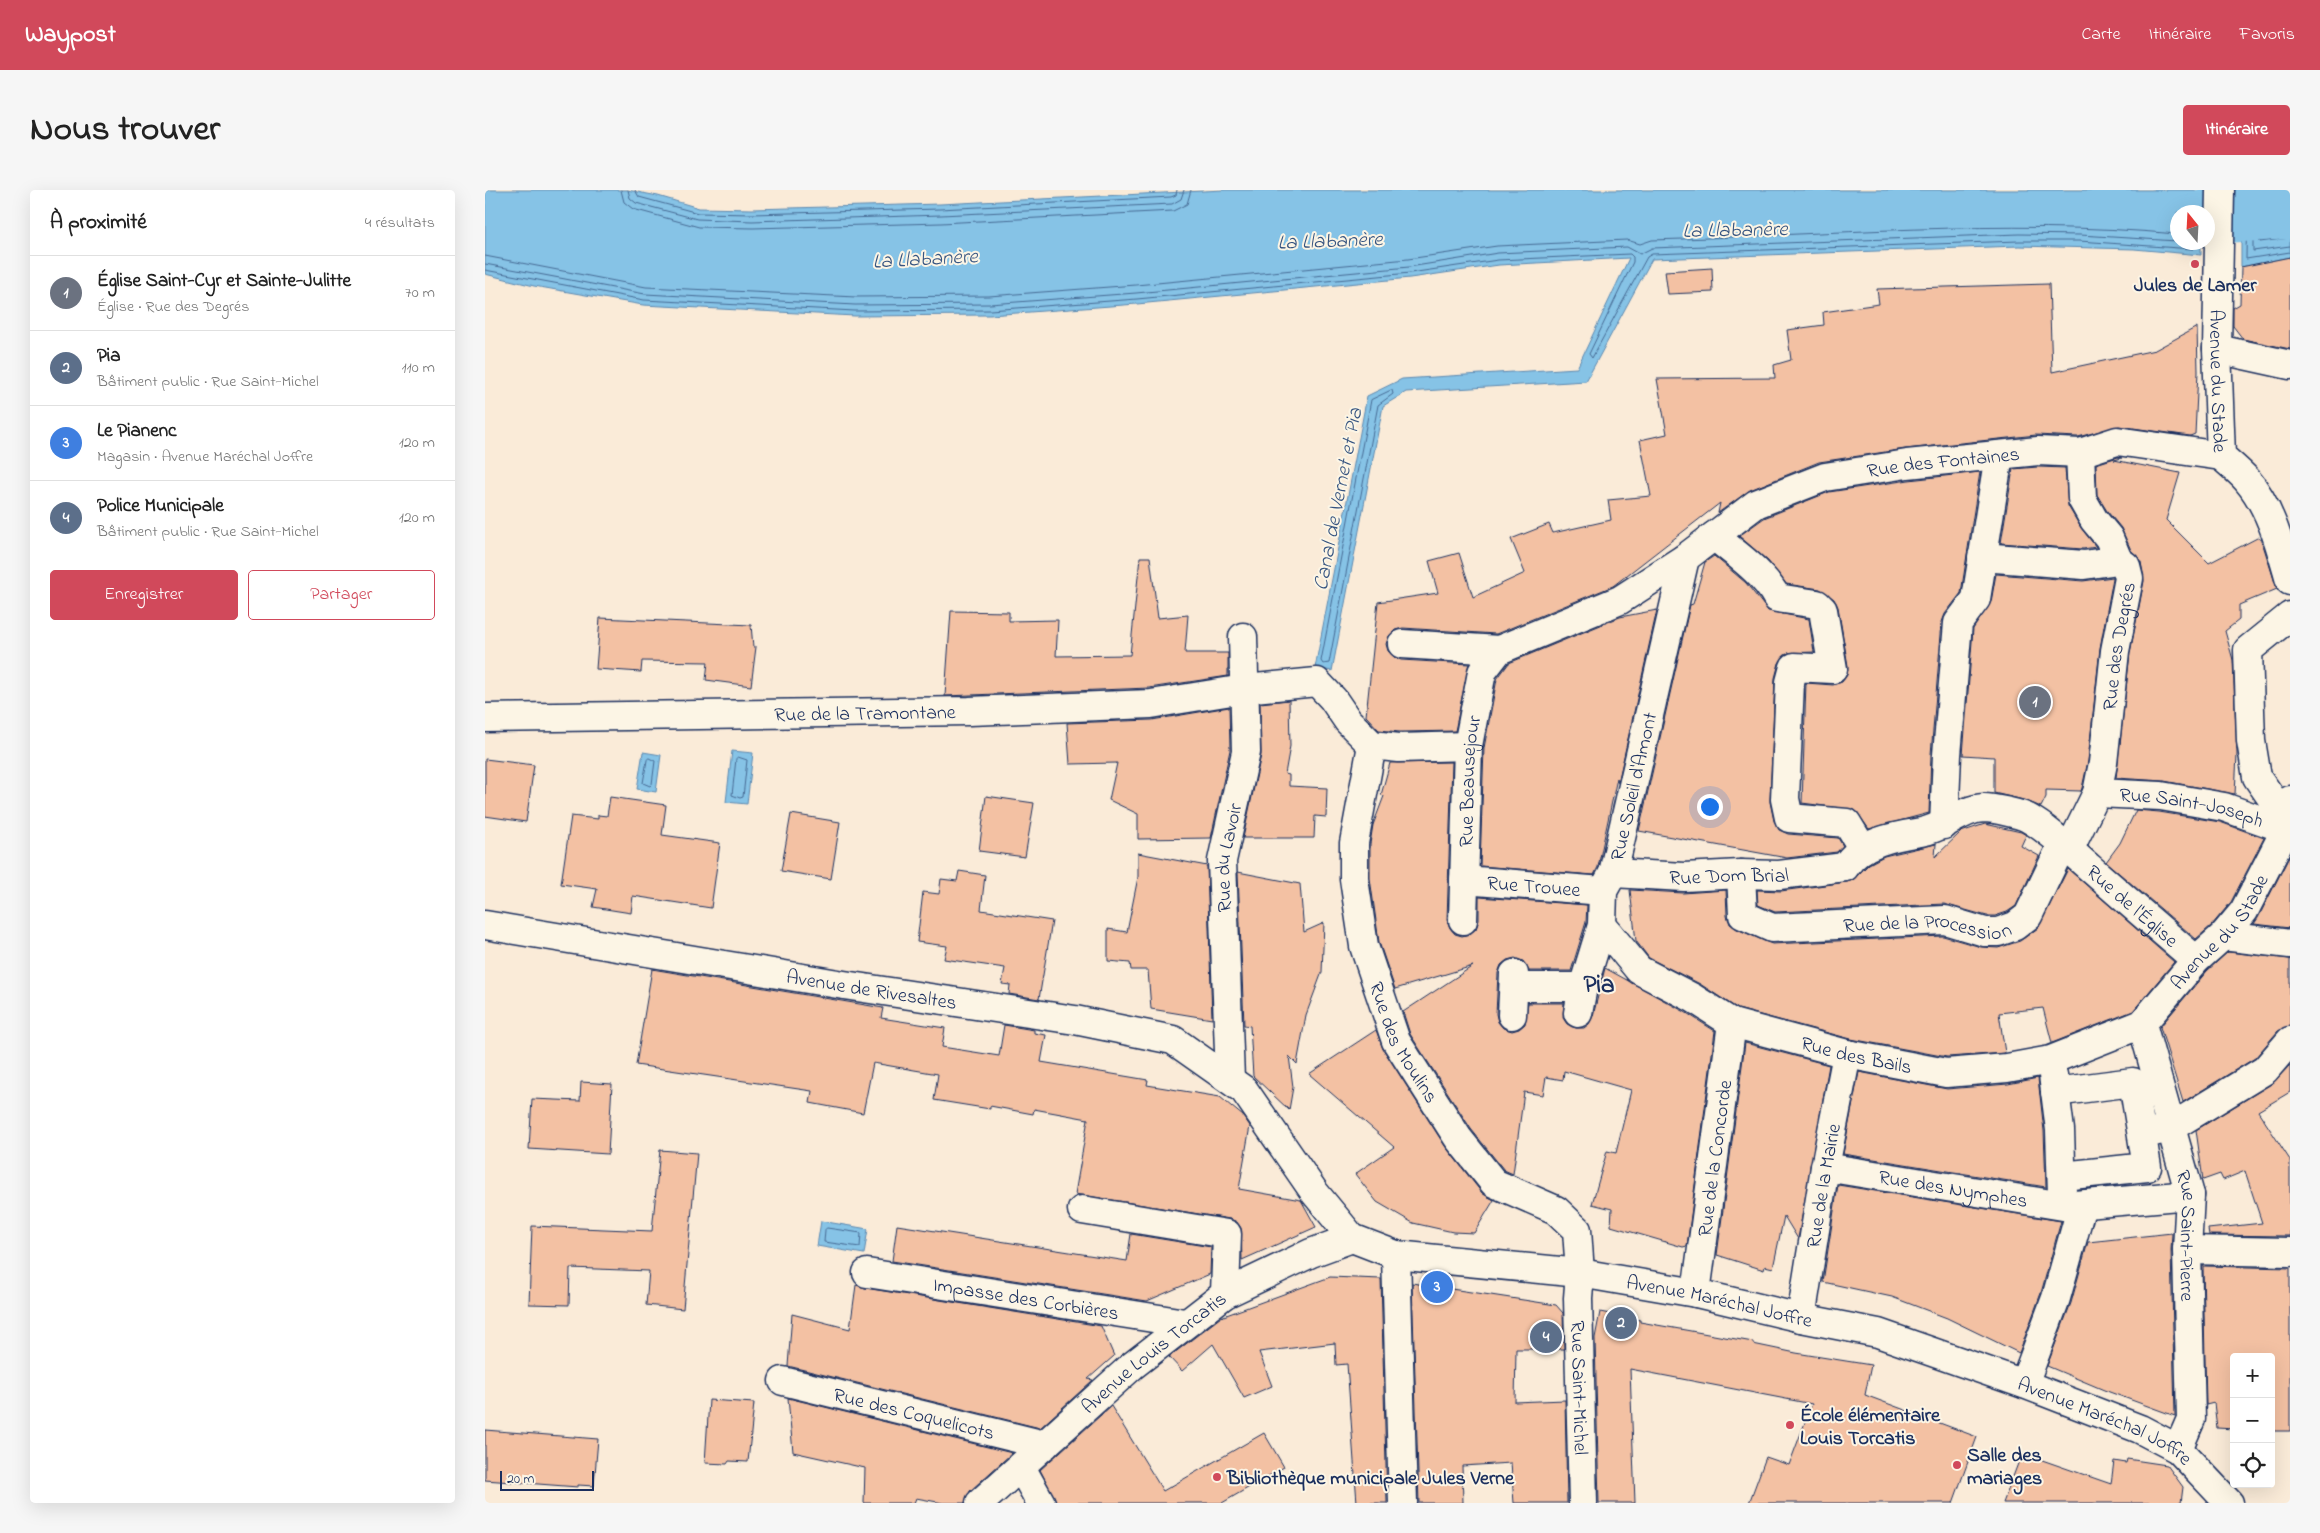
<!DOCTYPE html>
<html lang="fr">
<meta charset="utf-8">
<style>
:root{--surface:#fff;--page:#f6f6f6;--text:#222;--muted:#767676;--line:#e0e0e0;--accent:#d1495b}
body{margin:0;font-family:"Indie Flower",sans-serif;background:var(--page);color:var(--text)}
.controls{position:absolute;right:15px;bottom:15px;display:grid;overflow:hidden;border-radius:5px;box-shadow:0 5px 20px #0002}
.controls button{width:45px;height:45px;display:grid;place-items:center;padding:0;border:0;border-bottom:1px solid var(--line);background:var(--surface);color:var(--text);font:25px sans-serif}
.compass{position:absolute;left:1685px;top:15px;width:45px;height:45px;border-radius:50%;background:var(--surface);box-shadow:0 5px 20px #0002;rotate:342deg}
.scale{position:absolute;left:15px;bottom:12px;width:94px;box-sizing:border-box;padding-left:5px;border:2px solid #1b2f5e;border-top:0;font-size:14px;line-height:18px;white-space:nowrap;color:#1b2f5e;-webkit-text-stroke:4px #fcf5e5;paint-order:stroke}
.you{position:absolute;left:1224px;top:616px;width:18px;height:18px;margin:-12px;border:4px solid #fff;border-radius:50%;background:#1a73e8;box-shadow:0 0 0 8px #1a73e833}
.badge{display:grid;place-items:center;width:32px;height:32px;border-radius:50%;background:var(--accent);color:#fff;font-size:16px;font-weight:700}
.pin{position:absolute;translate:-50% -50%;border:2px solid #fff;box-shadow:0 1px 5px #0006}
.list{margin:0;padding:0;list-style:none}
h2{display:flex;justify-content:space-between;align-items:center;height:65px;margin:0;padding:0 20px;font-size:21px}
h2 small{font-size:16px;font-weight:400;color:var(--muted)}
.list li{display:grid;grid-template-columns:32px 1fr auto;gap:15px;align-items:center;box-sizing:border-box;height:75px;padding:0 20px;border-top:1px solid var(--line)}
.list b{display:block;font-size:19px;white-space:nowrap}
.list p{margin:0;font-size:16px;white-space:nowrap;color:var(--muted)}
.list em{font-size:16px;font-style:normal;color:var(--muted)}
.actions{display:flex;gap:10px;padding:15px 20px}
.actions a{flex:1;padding:11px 0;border:1px solid var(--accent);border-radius:5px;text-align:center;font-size:18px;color:var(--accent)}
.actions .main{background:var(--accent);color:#fff}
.icon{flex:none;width:28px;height:28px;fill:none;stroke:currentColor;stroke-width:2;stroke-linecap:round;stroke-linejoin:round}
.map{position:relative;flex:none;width:1805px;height:1313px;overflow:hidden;border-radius:5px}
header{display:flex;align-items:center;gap:30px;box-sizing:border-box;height:70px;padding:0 25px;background:var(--accent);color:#fff}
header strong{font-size:24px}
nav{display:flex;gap:28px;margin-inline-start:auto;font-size:18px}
.intro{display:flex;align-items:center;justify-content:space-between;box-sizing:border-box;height:120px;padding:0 30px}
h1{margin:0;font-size:35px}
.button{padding:12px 22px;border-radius:5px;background:var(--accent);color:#fff;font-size:18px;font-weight:700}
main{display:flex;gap:30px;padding:0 30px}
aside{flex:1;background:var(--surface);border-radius:5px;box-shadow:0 5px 20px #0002}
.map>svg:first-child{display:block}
.water{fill:#86c3e6;stroke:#5b88b0}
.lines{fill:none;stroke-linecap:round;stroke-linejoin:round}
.shore{stroke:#466a94;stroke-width:1}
.river{stroke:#86c3e6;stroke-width:56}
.building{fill:#f3c1a3;stroke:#1b2f5e}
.street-casing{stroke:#1b2f5e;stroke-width:31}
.street{stroke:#fcf5e5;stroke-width:28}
.poi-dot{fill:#d1495b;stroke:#fcf5e5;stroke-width:2}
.labels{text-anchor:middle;stroke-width:4;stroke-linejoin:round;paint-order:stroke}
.poi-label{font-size:20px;font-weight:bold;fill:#1b2f5e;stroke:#fcf5e5;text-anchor:start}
.street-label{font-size:20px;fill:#1b2f5e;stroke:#fcf5e5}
.water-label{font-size:21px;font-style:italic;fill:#365480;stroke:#fcf5e5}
.district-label{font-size:25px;font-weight:bold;fill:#1b2f5e;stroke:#fcf5e5}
</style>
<header>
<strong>Waypost</strong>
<nav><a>Carte</a><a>Itinéraire</a><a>Favoris</a></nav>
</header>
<div class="intro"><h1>Nous trouver</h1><a class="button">Itinéraire</a></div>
<main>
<aside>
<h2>À proximité<small>4 résultats</small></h2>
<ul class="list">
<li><span class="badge" style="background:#6b7280">1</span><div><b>Église Saint-Cyr et Sainte-Julitte</b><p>Église · Rue des Degrés</p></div><em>70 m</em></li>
<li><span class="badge" style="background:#5c6f8a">2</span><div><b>Pia</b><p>Bâtiment public · Rue Saint-Michel</p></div><em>110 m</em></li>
<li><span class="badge" style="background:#3f7fe0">3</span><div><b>Le Pianenc</b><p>Magasin · Avenue Maréchal Joffre</p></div><em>120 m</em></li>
<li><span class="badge" style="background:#5c6f8a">4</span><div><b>Police Municipale</b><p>Bâtiment public · Rue Saint-Michel</p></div><em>120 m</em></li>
</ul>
<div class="actions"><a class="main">Enregistrer</a><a>Partager</a></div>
</aside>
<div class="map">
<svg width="1805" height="1313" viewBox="0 0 1805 1313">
<rect width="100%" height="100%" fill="#faebd8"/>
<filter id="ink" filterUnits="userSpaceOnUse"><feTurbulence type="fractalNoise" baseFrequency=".02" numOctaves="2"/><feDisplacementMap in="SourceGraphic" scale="10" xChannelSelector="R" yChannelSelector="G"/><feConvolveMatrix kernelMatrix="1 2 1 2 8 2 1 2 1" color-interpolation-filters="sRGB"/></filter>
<g filter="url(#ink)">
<g class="water">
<path d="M0 0H142L173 6 214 18 267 19 455 14 739 0H1709L1717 3V22H1692V52L1716 53V65L1649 59 1534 56 1167 69 1101 191 921 202 898 216 847 481 830 478 882 206 917 189 1092 178 1144 68 1014 75 925 88 652 114 505 125 370 126 158 115 49 96 0 84Z"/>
<path d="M1768 0H1805V67L1756 77V2Z"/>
<path d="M247 561 268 563 262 614 241 612Z"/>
<path d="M158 562 176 565 171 602 152 599Z"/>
<path d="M336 1031 383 1039 379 1064 332 1056Z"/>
</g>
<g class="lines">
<g class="shore">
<path d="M136 0 139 12 148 19 214 37 268 38 456 33 688 21 702 14 706 0"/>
<path d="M143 0 145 8 151 13 212 29 267 31 456 25 687 14 696 9 699 0"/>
<path d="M150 0 154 7 213 23 267 24 455 19 686 7 691 5 692 0"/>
<path d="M1762 0 1761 69 1805 62"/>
<path d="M1768 0V61L1805 56"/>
<path d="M1775 0V52L1805 48"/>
<path d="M0 66 161 97 371 107 504 106 651 95 923 69 1012 56 1142 50 1155 54 1167 50C1342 45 1518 28 1692 44"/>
<path d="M0 74 160 104 370 115 505 114 651 103 924 77 1013 63 1142 57 1155 64 1167 58 1534 44 1595 45 1692 51"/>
<path d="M0 80 159 110 370 121 505 120 652 109 925 83 1013 70 1145 64 1148 67V72L1104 164 1107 168 1162 67 1167 64 1534 51H1594L1708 59 1711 52"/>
<path d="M907 200 908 204 893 215 844 473 838 474 836 471 886 210Z"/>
<path d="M253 567 262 570 258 607 255 608 247 605 251 569Z"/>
<path d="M164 568 170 571 167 594 165 596 158 593 162 570Z"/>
<path d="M342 1038 376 1043 375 1057 339 1052 340 1040Z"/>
</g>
<path class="river" d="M1722 26 1805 21"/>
</g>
<g class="building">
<path d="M1805 67V159L1758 149 1748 136V118L1755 114 1756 77Z"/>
<path d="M1227 78 1228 102 1183 104 1180 81Z"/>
<path d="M1564 94 1567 182 1670 160 1712 137 1713 182 1710 244 1705 246 1634 236 1593 247 1551 245 1420 259 1334 272 1265 300 1233 323 1235 313 1128 396 1011 444 918 438 910 440 904 446 901 454 903 461 909 467 916 470 984 474 970 541 915 542 894 540 881 526 893 412 953 403 944 371 974 363 988 407 1040 383 1026 349 1064 334 1068 343 1126 330 1123 310 1166 306 1155 250 1182 244 1172 189 1290 188 1289 175 1306 170 1302 140 1339 135 1338 122 1394 114 1392 99Z"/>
<path d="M1633 267 1637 268 1629 270 1695 283 1681 330 1724 373 1774 347 1779 358 1792 399 1754 415V430L1740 441 1748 470 1752 564 1750 604 1679 591 1631 588 1645 463 1659 391 1656 372 1646 360 1636 338 1622 321 1612 305 1611 274Z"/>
<path d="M1553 277 1580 278 1583 316 1596 338 1611 357 1598 359 1516 353 1528 279Z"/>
<path d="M1495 282 1476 403 1460 424 1457 432 1446 564 1444 623 1384 639 1370 620 1317 613 1321 493 1348 495 1357 492 1362 485 1363 476 1353 417 1349 409 1335 399 1301 394 1283 371 1254 346 1279 328 1344 302 1424 290Z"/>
<path d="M1229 366 1261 393 1283 421 1324 429 1329 462 1303 463 1294 473 1290 488 1285 612 1289 631 1294 640 1303 644 1353 648 1358 656 1352 662 1302 668 1154 641 1205 415 1208 414 1220 372Z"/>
<path d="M655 367H665L673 428 703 425 700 463H743V486L664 498 460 506 466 421 524 422V431L573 430 571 466 645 465Z"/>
<path d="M1511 384 1598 391 1628 387V388L1615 458 1603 571 1597 598 1596 601 1561 600V607L1556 617 1539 610 1509 603V567L1478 565 1488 439 1506 412Z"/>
<path d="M1172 420 1133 593 1132 588 1113 677 1109 685 995 676 999 558 1012 489 1024 473 1135 427Z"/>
<path d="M115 428 266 435 268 457H271L266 496 221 490 223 472 157 471 156 482 111 479Z"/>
<path d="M804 510 805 556 800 584 804 585V596L842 598 841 627 830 626 829 648H758L776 565 775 513Z"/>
<path d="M744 517 745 560 726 648 653 649V624L624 610 632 573 585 574 582 533 667 530Z"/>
<path d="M0 569 49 575 41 632 0 626Z"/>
<path d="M967 572 962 730 965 738 970 744 977 746 985 744 991 739 994 730V707L1102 715 1101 732 1086 781H1044L1038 771 1030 768 1022 770 1016 775 1013 783 1011 824 1013 832 1018 838 1027 841 1034 839 1040 834 1043 813H1079L1078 828 1082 834 1091 838H1099L1104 834 1108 826 1120 778 1200 822 1230 841 1202 1056 1198 1057 1126 1036 1127 1019 1107 1014 1122 961 1131 963 1146 900 1079 881 1078 890 1061 887 1058 905 1039 902 1028 984 1019 980 986 939 925 844 918 822 988 776 910 799 894 752 885 688V654L888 635 899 606 896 605 905 573Z"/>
<path d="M501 606 549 613 540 667 494 661Z"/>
<path d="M125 607 181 615 177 645 235 653 226 718 148 706 146 723 108 717 112 699 76 694 86 626 113 629V625L122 626Z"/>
<path d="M1651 620 1674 622 1735 632 1779 648 1746 712 1727 735 1711 749 1621 672 1635 653Z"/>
<path d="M306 624 355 632 346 689 296 681Z"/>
<path d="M1500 634 1536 642 1541 645 1536 656 1554 666 1531 716 1522 722 1510 726H1502L1459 714 1290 722 1273 715 1272 700 1296 701 1362 692 1368 690 1384 674 1399 666 1451 654 1450 667 1476 642Z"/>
<path d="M653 663 722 676 727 829 666 819 663 780H646L645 773 623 771V739L642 742 653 687Z"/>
<path d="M1805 665V738L1769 734 1773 728Z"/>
<path d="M1583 679 1689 772 1648 821 1567 853 1558 818 1514 823 1520 863 1462 867 1366 849 1253 819 1215 794 1164 768 1151 751 1145 700 1198 703 1241 700 1242 726 1245 734 1252 739 1287 754 1458 746 1496 757 1513 758 1535 751 1553 738Z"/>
<path d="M474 681 500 685 496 720 567 731 554 809 524 804 525 795 517 794 520 778 459 769 462 756 432 752 438 702 454 704 456 689 472 691Z"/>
<path d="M753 682 815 694 819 742 839 733 837 782 821 825 812 874 804 866 808 897 804 920 768 886 765 836 759 835Z"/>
<path d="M1743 762 1805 769V836L1793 841 1770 868 1698 912 1675 837 1722 781Z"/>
<path d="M167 779 398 818 396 828 460 838 457 857 514 866 519 835 549 840V843L561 845 556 872 663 890 662 895 735 907 758 926 765 936 754 999 816 1010 831 1037 757 1070 756 1038 752 1032 745 1029 590 1004 603 929 549 919 548 924 505 916V919L449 910 453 884 388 873 378 923 325 913 327 901 151 875Z"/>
<path d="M891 840 898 859 960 956 997 1003 1009 1010 989 1043 968 1042 928 1033 892 1012 870 984 909 957 824 884Z"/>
<path d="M1260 853 1344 875 1313 1049 1299 1026 1288 1078 1280 1076 1279 1080 1232 1065Z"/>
<path d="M1805 875V902L1773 921 1805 970V1046L1724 1045 1723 1039 1777 1033 1760 981 1738 990 1735 984 1718 990 1711 940 1788 893Z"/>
<path d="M1374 882 1462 899 1523 894 1553 888 1559 941 1561 997 1358 964Z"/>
<path d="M96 892 127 894 123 964 44 959 47 909 95 911Z"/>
<path d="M175 960 212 963 198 1119 161 1115 164 1081 85 1078 84 1115 44 1114 47 1036 167 1041Z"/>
<path d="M1353 995 1576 1031 1556 1103 1534 1163 1462 1128 1407 1107 1338 1092Z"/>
<path d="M412 1035 642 1071 646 1044 726 1057 725 1084 662 1111 407 1071Z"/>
<path d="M1687 1043 1686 1060 1690 1226 1619 1200 1562 1176 1586 1113 1603 1052Z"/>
<path d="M1718 1076 1805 1078V1241H1786V1167H1749V1239L1732 1238 1729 1213 1721 1215Z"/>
<path d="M845 1087 896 1089 902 1313H872L862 1174 851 1175 850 1153 774 1162 787 1196 759 1208 728 1154 697 1181 684 1167 736 1127Z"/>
<path d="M927 1093 1071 1115 1078 1123 1079 1159H1031L1030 1212 1080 1210 1082 1313H1029L1026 1273 977 1276 978 1313H934Z"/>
<path d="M371 1095 380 1098 616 1136 629 1166 603 1189 608 1190 555 1238 303 1176 307 1124 365 1139Z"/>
<path d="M1115 1122 1155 1130V1132L1268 1152V1154L1311 1163 1386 1175 1380 1205 1492 1247 1468 1313H1264L1281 1267 1304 1275 1327 1214 1145 1179 1150 1313H1114L1110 1148Z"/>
<path d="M303 1208 527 1263 485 1301 480 1313H458L431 1308 429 1313H379L380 1278 308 1262Z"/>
<path d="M224 1210 269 1213 263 1272 244 1271 242 1274 220 1273Z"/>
<path d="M626 1216 678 1301 779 1243 799 1277 737 1313H572L555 1280Z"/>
<path d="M0 1240 113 1249 109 1296 93 1295V1297L0 1290Z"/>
<path d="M1537 1263 1626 1294 1629 1271 1641 1273 1642 1269 1682 1275 1698 1297 1696 1313H1518Z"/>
</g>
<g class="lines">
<defs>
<g id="street">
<path id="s1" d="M1735 0 1732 159 1736 266C1745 274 1755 282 1762 290 1786 318 1795 356 1805 391"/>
<path d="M1732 159 1805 175"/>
<path d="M1229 346C1252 365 1278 382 1292 408L1332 414 1338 420 1348 479 1309 477 1305 492 1300 609 1304 628 1362 633 1378 659"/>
<path d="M1497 367 1599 375 1633 370"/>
<path d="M917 454 1014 460"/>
<path id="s2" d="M0 528 484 521 666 514 759 499 832 492 848 509 863 531 887 555 914 558 983 556"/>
<path id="s3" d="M887 555 869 653V689L879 756 911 851 973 948 1009 993 1071 1020 1092 1040 1095 1083 1093 1108 1098 1313"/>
<path id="s4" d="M1612 603 1676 606 1739 617 1801 639"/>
<path d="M1801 629 1772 587 1766 551 1763 460 1805 426"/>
<path d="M1459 635 1462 565 1473 433 1491 409 1514 265"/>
<path id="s5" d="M1584 660 1612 603 1618 573 1630 461 1644 388 1641 376 1633 370 1624 348 1609 330 1597 309 1595 263"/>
<path id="s6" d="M1128 683 1199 687 1256 684 1294 685 1360 677C1375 652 1410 646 1436 642 1460 638 1476 619 1499 618 1508 618 1536 624 1543 628 1566 641 1585 661 1605 678 1640 709 1676 740 1711 770"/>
<path id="s7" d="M1256 684 1258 725 1287 738 1460 730 1500 742H1513L1530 736 1543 726 1578 653"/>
<path id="s8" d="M979 690 1118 701"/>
<path id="s9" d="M978 730 983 556 997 482 1014 460 1135 410 1200 368 1271 314 1340 287 1422 274 1553 261 1595 263 1632 251 1736 266"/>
<path id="s10" d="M0 735 359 795 590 830 688 850 759 900 830 1003 867 1048 911 1065 1095 1083 1211 1103 1316 1128 1393 1143 1539 1194 1655 1239 1693 1259 1744 1313"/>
<path id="s11" d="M1117 735 1154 780 1208 808 1247 833 1362 864 1461 883 1522 878 1566 870 1657 834 1711 770 1738 746 1759 721 1801 639 1805 610"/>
<path d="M1738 746 1805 754"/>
<path d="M1029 797H1098"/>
<path id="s12" d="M1093 823 1098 797 1117 735 1118 701 1128 683 1200 368"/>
<path d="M1027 825 1029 784"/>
<path id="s13" d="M1657 834 1705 1005 1702 1060 1706 1229 1693 1259"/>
<path d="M1568 885 1575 940 1577 1004"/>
<path id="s14" d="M745 889 737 671 761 562 758 447"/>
<path d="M1570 902 1648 892 1662 977 1577 986"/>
<path d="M1668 942 1685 938 1780 880 1805 851"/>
<path id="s15" d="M1340 977 1578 1016 1705 1005"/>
<path d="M597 1020 742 1044 740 1104"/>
<path d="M1702 1060 1805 1062"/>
<path d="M911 1065 918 1313"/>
<path id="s16" d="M382 1083 700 1133"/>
<path id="s17" d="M1211 1103 1247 833"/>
<path id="s18" d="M1316 1128 1340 977 1362 864"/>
<path id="s19" d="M298 1191 560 1255"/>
<path d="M1539 1194 1571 1108 1597 1015"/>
<path d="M536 1277 556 1313"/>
<path id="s20" d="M495 1313 647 1176 740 1104 826 1063 867 1048"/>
</g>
</defs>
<use href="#street" class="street-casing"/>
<use href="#street" class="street"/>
</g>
</g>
<g class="poi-dot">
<circle cx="1710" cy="74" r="5"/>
<circle cx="1305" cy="1235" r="5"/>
<circle cx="1472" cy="1275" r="5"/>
<circle cx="732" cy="1287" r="5"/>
</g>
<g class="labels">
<g class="poi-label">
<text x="1710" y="101" text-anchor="middle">Jules de Lamer</text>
<text x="1315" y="1231">École élémentaire<tspan x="1315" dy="23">Louis Torcatis</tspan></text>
<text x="1482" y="1271">Salle des<tspan x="1482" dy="23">mariages</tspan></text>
<text x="742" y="1294">Bibliothèque municipale Jules Verne</text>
</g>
<g class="street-label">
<text dy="7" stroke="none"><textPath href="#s1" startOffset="191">Avenue du Stade</textPath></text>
<text dy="7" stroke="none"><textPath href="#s9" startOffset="768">Rue des Fontaines</textPath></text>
<text dy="7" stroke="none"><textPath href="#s5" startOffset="212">Rue des Degrés</textPath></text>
<text dy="7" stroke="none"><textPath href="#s2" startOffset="380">Rue de la Tramontane</textPath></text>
<text dy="7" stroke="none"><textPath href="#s9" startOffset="139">Rue Beausejour</textPath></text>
<text dy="7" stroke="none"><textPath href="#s12" startOffset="235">Rue Soleil d'Amont</textPath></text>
<text dy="7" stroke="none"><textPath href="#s4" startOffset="96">Rue Saint-Joseph</textPath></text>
<text dy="7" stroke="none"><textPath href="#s14" startOffset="222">Rue du Lavoir</textPath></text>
<text dy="7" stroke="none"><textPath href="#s6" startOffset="116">Rue Dom Brial</textPath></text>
<text dy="7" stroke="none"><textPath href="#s8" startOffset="70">Rue Trouee</textPath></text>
<text dy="7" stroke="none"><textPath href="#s6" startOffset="569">Rue de l'Église</textPath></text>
<text dy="7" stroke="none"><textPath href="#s7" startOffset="229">Rue de la Procession</textPath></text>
<text dy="7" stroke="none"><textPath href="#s11" startOffset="710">Avenue du Stade</textPath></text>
<text dy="7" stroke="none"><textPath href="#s10" startOffset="392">Avenue de Rivesaltes</textPath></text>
<text dy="7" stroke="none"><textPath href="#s3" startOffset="308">Rue des Moulins</textPath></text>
<text dy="7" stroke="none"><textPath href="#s11" startOffset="294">Rue des Bails</textPath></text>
<text dy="7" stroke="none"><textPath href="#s17" startOffset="136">Rue de la Concorde</textPath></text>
<text dy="7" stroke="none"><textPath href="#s18" startOffset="134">Rue de la Mairie</textPath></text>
<text dy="7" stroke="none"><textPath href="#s15" startOffset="130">Rue des Nymphes</textPath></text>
<text dy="7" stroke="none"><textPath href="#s13" startOffset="218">Rue Saint-Pierre</textPath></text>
<text dy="7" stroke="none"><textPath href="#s16" startOffset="161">Impasse des Corbières</textPath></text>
<text dy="7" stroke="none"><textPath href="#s10" startOffset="1342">Avenue Maréchal Joffre</textPath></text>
<text dy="7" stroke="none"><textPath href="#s20" startOffset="230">Avenue Louis Torcatis</textPath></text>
<text dy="7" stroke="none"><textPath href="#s3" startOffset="731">Rue Saint-Michel</textPath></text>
<text dy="7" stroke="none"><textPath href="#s19" startOffset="135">Rue des Coquelicots</textPath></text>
<text dy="7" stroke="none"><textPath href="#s10" startOffset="1748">Avenue Maréchal Joffre</textPath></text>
</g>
<g class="water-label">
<text transform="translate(1250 39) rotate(-1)" y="7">La Llabanère</text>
<text transform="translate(845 50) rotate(-2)" y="7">La Llabanère</text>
<text transform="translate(440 68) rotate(-3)" y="7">La Llabanère</text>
<text transform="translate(852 309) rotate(-79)" y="7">Canal de Vernet et Pia</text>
</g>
<g class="district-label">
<text x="1114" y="802">Pia</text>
</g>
</g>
</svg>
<div class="controls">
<button>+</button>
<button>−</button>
<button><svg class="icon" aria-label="locate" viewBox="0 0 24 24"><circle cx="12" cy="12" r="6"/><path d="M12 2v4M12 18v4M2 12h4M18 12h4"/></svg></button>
</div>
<svg class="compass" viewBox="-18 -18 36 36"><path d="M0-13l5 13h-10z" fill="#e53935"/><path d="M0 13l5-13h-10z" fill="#767676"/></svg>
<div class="scale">20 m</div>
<div class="you"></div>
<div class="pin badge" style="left:1550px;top:512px;background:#6b7280">1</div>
<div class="pin badge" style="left:1136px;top:1133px;background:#5c6f8a">2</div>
<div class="pin badge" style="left:952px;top:1097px;background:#3f7fe0">3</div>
<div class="pin badge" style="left:1061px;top:1147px;background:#5c6f8a">4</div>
</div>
</main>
